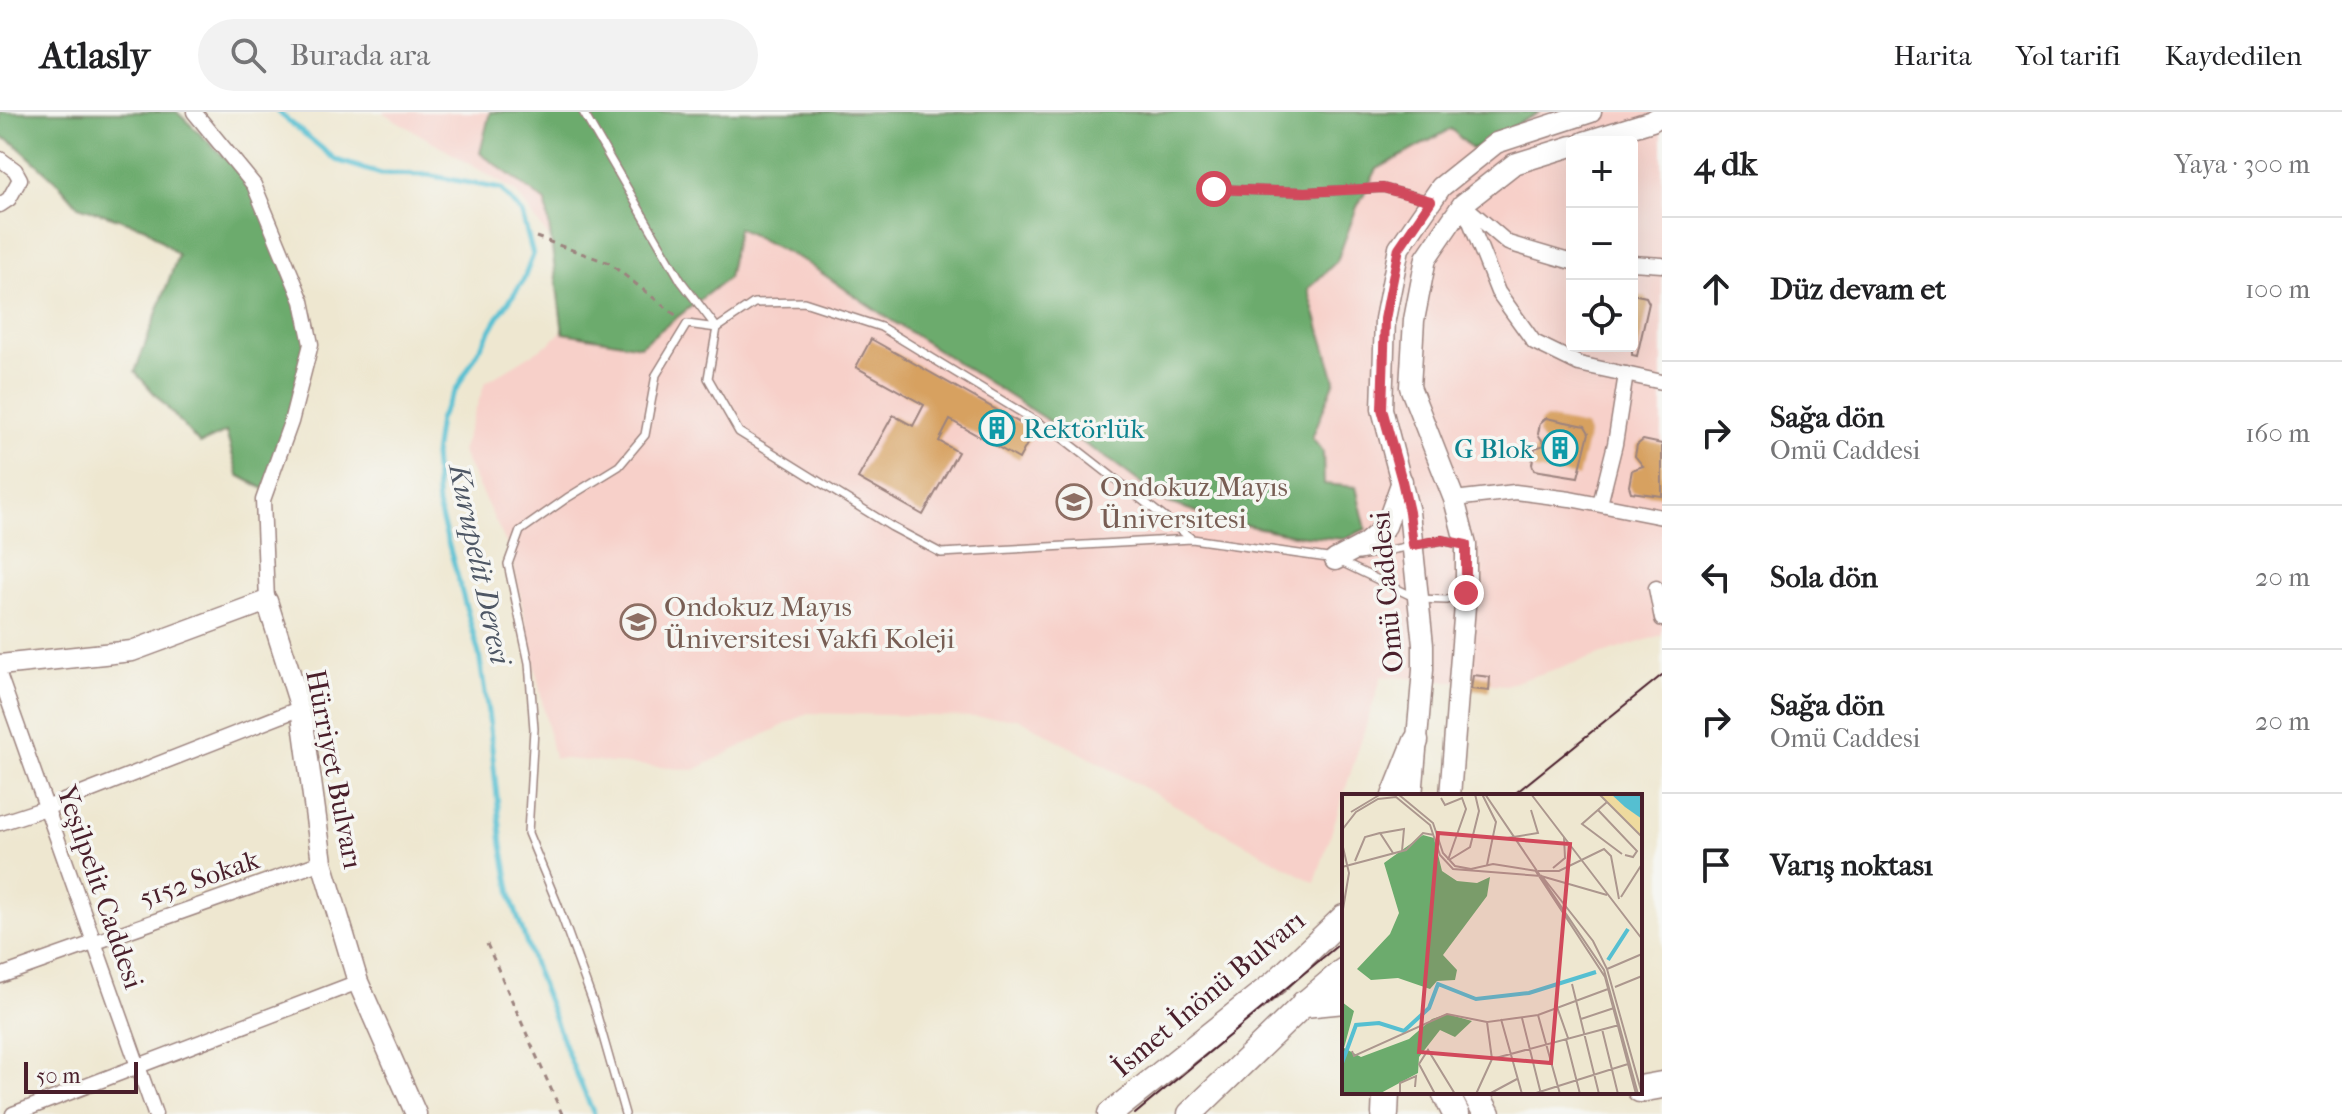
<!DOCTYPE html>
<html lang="tr">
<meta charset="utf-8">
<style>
:root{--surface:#fff;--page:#f2f2f2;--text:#202124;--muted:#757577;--line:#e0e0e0}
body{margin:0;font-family:"IM FELL French Canon",serif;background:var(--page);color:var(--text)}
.controls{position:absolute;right:24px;top:24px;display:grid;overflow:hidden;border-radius:8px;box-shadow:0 8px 32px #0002}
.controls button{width:72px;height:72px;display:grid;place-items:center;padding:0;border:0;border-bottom:2px solid var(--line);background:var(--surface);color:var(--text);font:40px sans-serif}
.scale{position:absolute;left:24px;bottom:20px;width:114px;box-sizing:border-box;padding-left:8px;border:4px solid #4a1f2b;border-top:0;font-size:22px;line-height:28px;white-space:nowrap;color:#4a1f2b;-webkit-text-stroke:6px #f6f6f2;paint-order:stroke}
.stop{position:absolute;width:24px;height:24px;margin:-18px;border:6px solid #d1495b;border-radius:50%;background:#fff}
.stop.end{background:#d1495b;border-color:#fff;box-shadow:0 2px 8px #0008}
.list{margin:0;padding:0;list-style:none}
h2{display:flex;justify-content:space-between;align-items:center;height:104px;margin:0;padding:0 32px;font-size:34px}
h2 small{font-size:26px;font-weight:400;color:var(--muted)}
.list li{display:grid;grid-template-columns:52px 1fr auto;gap:24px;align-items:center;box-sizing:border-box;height:144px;padding:0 32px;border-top:2px solid var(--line)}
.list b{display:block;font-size:30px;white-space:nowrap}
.list p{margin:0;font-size:26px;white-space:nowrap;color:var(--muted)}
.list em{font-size:26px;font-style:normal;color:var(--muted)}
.icon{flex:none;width:44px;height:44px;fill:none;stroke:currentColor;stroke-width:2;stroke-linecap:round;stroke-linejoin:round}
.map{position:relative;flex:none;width:1662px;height:1002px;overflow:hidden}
header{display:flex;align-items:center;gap:48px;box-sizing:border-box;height:112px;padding:0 40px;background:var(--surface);border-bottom:2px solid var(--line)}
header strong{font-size:38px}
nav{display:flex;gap:44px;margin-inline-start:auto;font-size:28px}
.search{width:560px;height:72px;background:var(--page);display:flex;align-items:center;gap:20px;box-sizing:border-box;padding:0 28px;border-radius:44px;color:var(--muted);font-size:30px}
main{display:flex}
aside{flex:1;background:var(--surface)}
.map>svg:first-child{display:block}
.built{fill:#f7d0c9;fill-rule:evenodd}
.forest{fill:#6cab6d;stroke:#5b654c;stroke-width:2}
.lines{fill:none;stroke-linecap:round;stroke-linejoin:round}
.stream{stroke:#55bfd1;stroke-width:5}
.building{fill:#d7a160}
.lane-casing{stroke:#9c837e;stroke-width:10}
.street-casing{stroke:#9c837e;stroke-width:17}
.secondary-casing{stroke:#9c837e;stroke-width:23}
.primary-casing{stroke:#9c837e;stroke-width:27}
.highway-casing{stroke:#9c837e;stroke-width:29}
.path{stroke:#9c837e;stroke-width:3;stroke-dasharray:6 6;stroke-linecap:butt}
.lane{stroke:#fff;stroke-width:7}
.street{stroke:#fff;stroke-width:14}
.secondary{stroke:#fff;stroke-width:20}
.primary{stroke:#fff;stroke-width:24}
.highway{stroke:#fff;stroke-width:26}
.tram{stroke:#4a1f2b;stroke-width:2}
.route{stroke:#d1495b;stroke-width:10}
.labels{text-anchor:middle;stroke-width:7;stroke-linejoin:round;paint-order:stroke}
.culture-label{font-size:28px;fill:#0d838f;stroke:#f6f6f2;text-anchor:start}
.education-label{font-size:28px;fill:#785e54;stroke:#f6f6f2;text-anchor:start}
.street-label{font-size:28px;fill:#4a1f2b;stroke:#f6f6f2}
.water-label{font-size:30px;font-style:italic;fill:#4e5765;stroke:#f6f6f2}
.inset-river{fill:none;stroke:#55bfd1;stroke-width:4}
.inset-road{fill:none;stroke:#ac978e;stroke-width:2}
.view{fill:#d1495b;fill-opacity:0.15;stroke:#d1495b;stroke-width:4}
.inset-edge{fill:none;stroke:#4a1f2b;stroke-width:4}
</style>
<header>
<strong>Atlasly</strong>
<div class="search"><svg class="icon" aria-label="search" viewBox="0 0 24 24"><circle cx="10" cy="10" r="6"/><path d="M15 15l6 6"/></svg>Burada ara</div>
<nav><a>Harita</a><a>Yol tarifi</a><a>Kaydedilen</a></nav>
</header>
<main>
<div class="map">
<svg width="1662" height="1002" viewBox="0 0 1662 1002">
<rect width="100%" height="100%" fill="#f6f6f2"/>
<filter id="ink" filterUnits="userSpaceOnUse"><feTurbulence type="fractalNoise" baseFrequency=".0125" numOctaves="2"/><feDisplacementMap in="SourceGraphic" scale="16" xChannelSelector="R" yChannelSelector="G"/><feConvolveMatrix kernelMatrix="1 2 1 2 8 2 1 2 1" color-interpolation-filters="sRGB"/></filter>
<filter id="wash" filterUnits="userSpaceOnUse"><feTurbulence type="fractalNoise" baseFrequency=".006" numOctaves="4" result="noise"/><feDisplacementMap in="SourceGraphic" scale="32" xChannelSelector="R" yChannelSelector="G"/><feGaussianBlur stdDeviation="1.8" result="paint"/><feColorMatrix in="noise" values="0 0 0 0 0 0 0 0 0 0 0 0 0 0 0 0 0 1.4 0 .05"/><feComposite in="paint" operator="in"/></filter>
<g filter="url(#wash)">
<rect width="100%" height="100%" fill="#eee7d0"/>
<path class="built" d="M382 0H1662V523L1506 573 1382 564 1315 771 1018 606 808 601 694 658 554 646 511 441 461 339 485 271 550 231 593 187 515 79ZM1572 30H1632V234H1572Z"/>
<g class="forest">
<path d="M0 0H177L254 73 311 232 266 378 238 363 226 320 200 332 135 260 178 143 146 116 78 94 61 74 15 32 0 24Z"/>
<path d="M490 0H1540L1472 37 1451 17 1377 57 1357 95 1337 149 1308 177 1335 268 1312 326 1323 340 1324 372 1356 375 1366 417 1344 427 1293 423 1221 408 1166 390 1114 351 883 203 804 149 738 116 728 166 640 234 563 221 546 90 480 41Z"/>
</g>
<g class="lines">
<path class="stream" d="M278 0 336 48 381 62 428 63 501 77 522 102 533 143 523 169 498 205 439 307 434 343 438 394 479 542 489 607 502 733 512 788 533 850 571 950 594 1002"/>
</g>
<g id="blocks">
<g class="building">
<path d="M1632 182 1646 185 1649 191 1637 244 1632 243Z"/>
<path d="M871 227 1034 319 1019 347 950 308 939 329 958 340 923 403 858 366 893 303 913 314 924 293 856 255Z"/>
<path d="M1546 306 1585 314 1589 321 1578 365 1534 358 1532 352 1535 336 1545 333 1538 322 1540 311Z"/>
<path d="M1643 328 1662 332V384L1631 380 1629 374 1632 358 1643 354 1635 344 1637 333Z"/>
<path d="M1473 563 1490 565 1489 579 1471 577Z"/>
</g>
</g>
</g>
<g filter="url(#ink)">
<use href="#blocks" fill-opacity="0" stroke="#9c837e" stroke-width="2"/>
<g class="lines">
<defs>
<g id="lane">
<path d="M583 0 681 169 717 216 687 212 656 263 645 323 619 354 567 386 520 419 508 452 529 551 534 617 528 721 557 791 594 893 625 1002"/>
<path d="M1214 77 1305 80 1383 76 1429 88"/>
<path d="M1192 427 1060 324 881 215 804 190 754 191 717 216 708 266 739 320 892 415 941 441 1192 427 1335 447"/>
<path d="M1359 444 1442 428 1464 433"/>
<path d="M1341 450 1418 487 1447 488 1463 482"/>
</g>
<g id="street">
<path d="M194 0 254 73 302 189 311 232 291 310 263 388 267 489"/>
<path d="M0 47 15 58 20 67 9 87 0 93"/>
<path d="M1463 92 1498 180 1534 230 1579 252 1662 270"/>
<path d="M1466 95 1508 131 1572 150"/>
<path d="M1632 151 1662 153"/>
<path d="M1454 387 1515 380 1570 387 1662 405"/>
<path d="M1600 392 1615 332 1626 262"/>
<path d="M1656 476 1662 507"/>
<path d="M0 565 155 1002"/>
<path d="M0 711 46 696 301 596"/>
<path d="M0 864 322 750"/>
<path d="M13 1002 358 870"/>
</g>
<g id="secondary">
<path d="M1584 30 1652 9 1662 3"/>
<path d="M1335 448 1365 432 1386 414 1402 369"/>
<path d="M0 553 132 539 267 489 301 596 322 750 358 870 416 1002"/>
<path d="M1412 684 1423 558V533L1409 400 1382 297 1385 207 1399 136 1441 75 1496 31 1591 0"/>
<path d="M1450 684 1466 481V433L1454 387 1410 275 1414 208 1426 146 1463 92 1514 52 1572 34"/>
</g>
<g id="primary">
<path d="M1394 684 1416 629"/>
<path d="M1110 1002 1276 870 1344 805"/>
<path d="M1190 1002 1304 892 1344 858"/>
</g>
<g id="highway">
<path d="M1304 892 1344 888"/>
<path d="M1640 977 1662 973"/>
<path d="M1445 980 1456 1002"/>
<path d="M1475 980 1487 1002"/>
<path d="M1385 1002 1386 980"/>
</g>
</defs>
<use href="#lane" class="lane-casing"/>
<use href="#street" class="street-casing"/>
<use href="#secondary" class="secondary-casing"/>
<use href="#primary" class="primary-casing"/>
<use href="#highway" class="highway-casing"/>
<g class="path">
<path d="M536 125 609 151 678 205"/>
<path d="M487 832 562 1002"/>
</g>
<use href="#lane" class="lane"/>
<use href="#street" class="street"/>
<use href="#secondary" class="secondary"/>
<use href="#primary" class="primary"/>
<use href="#highway" class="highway"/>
<g class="tram">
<path d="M1512 684 1662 563"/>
<path d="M1135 1002 1344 828"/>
</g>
</g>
</g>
<g class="lines" filter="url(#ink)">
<path class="route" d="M1214 77 1305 80 1383 76 1431 89 1399 136 1385 207 1382 297 1402 369 1409 400 1413 433 1442 428 1466 433V481"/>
</g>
<defs>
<symbol id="building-ring" viewBox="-11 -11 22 22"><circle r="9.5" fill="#f6f6f2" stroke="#0f9aa8" stroke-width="1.5"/><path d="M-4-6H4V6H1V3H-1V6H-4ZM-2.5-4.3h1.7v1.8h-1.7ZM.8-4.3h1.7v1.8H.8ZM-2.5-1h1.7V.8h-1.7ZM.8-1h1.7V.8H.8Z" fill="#0f9aa8"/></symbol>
<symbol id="university-ring" viewBox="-11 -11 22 22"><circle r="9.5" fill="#f6f6f2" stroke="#8d6e63" stroke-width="1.5"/><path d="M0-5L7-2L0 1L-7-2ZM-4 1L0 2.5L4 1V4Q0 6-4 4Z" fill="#8d6e63"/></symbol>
<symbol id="school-ring" viewBox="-11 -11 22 22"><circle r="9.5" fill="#f6f6f2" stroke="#8d6e63" stroke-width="1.5"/><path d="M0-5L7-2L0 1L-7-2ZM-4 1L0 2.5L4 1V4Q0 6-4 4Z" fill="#8d6e63"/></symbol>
</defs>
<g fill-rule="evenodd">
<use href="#building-ring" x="977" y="296" width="40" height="40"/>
<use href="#building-ring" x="1540" y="316" width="40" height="40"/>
<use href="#university-ring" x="1054" y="370" width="40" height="40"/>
<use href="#school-ring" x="618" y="490" width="40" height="40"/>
</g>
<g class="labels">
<g class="culture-label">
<text x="1023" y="326">Rektörlük</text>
<text x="1534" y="346" text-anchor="end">G Blok</text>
</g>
<g class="education-label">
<text x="1100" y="384">Ondokuz Mayıs<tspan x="1100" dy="32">Üniversitesi</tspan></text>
<text x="664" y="504">Ondokuz Mayıs<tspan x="664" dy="32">Üniversitesi Vakfı Koleji</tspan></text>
</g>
<g class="street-label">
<text transform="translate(1386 480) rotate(-95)" y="10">Omü Caddesi</text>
<text transform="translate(335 657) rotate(79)" y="10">Hürriyet Bulvarı</text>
<text transform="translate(199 766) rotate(-19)" y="10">5152 Sokak</text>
<text transform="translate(101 775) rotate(71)" y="10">Yeşilpelit Caddesi</text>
<text transform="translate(1208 881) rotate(-40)" y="10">İsmet İnönü Bulvarı</text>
</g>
<g class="water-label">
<text transform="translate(480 452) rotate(78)" y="10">Kurupelit Deresi</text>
</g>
</g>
<g transform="translate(1342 682)">
<rect width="300" height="300" fill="#eee7d0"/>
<path d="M81 41 92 44 100 77 115 87 135 89 148 83 145 102 101 161 115 176 113 186 95 187 88 195 56 184 29 186 15 175 48 140 57 119 42 69ZM0 208 12 217 2 254 19 263 67 245 90 225 105 220 130 227 113 243 98 236 77 263 76 279 37 300H0Z" fill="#6cab6d"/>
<path d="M257 0H269L300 25V42Z" fill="#eeda9e"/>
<path d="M269 0H300V25L283 13Z" fill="#55bfd1"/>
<path class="inset-river" d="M266 166 286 135M0 269 14 231 37 229 62 237 87 214 96 190 134 205 187 199 254 178"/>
<path class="inset-road" d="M56 0 91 29 101 59 113 72 129 75 151 70 195 77M140 0 154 28 145 71M143 0 262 176 296 300M189 0 300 145M257 0 300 43M99 4 103 11 120 4 124 15 106 66M265 8 240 30 280 60M256 16 295 57 291 63 283 61M9 18 39 0M0 36 14 18 36 5 54 3 88 31 98 61 111 75 199 82M39 39 62 35 60 57M159 45 196 39 189 16M0 49 7 79 0 121M107 66 128 53 137 17 133 0M13 67 23 43 38 39 51 59M0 73 64 56 81 39 92 41M211 74 223 64 222 43M193 76 263 183 294 300M196 77H217L262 55 269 62 277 105M0 78V104M199 81 251 147 265 175 300 300M199 82 265 101M279 103 300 70M265 175 300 160M230 190 257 300M273 193 300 182M214 210 226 244M196 221 218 300M180 224 199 300M159 225 180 300M239 225 272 214M260 235 276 300M224 245 238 300M10 257 12 262 105 220 145 228M150 265 277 231M58 300V289L74 282 73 293M93 300 77 270 86 256 113 300M134 300 150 265 145 228 196 221 266 195M147 300 175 285M191 300 286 270"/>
<path class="view" d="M96 39 228 50 209 269 77 258Z"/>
<rect width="300" height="300" class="inset-edge"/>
</g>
</svg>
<div class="controls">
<button>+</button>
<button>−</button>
<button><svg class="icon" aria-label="locate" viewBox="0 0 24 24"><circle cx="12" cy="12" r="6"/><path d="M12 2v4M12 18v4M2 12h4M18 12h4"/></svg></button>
</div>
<div class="scale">50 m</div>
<div class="stop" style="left:1214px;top:77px"></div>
<div class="stop end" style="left:1466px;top:481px"></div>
</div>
<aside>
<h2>4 dk<small>Yaya · 300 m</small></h2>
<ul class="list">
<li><svg class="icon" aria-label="ahead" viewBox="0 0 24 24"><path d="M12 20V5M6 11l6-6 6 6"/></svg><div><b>Düz devam et</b></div><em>100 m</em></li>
<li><svg class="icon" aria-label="right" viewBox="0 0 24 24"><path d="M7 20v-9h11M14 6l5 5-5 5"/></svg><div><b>Sağa dön</b><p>Omü Caddesi</p></div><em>160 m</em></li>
<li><svg class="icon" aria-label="left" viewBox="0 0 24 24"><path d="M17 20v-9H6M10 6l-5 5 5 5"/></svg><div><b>Sola dön</b></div><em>20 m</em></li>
<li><svg class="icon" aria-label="right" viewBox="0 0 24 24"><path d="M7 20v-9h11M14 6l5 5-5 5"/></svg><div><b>Sağa dön</b><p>Omü Caddesi</p></div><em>20 m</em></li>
<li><svg class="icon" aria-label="arrive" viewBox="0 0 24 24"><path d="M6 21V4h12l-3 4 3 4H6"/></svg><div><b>Varış noktası</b></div></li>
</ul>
</aside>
</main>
